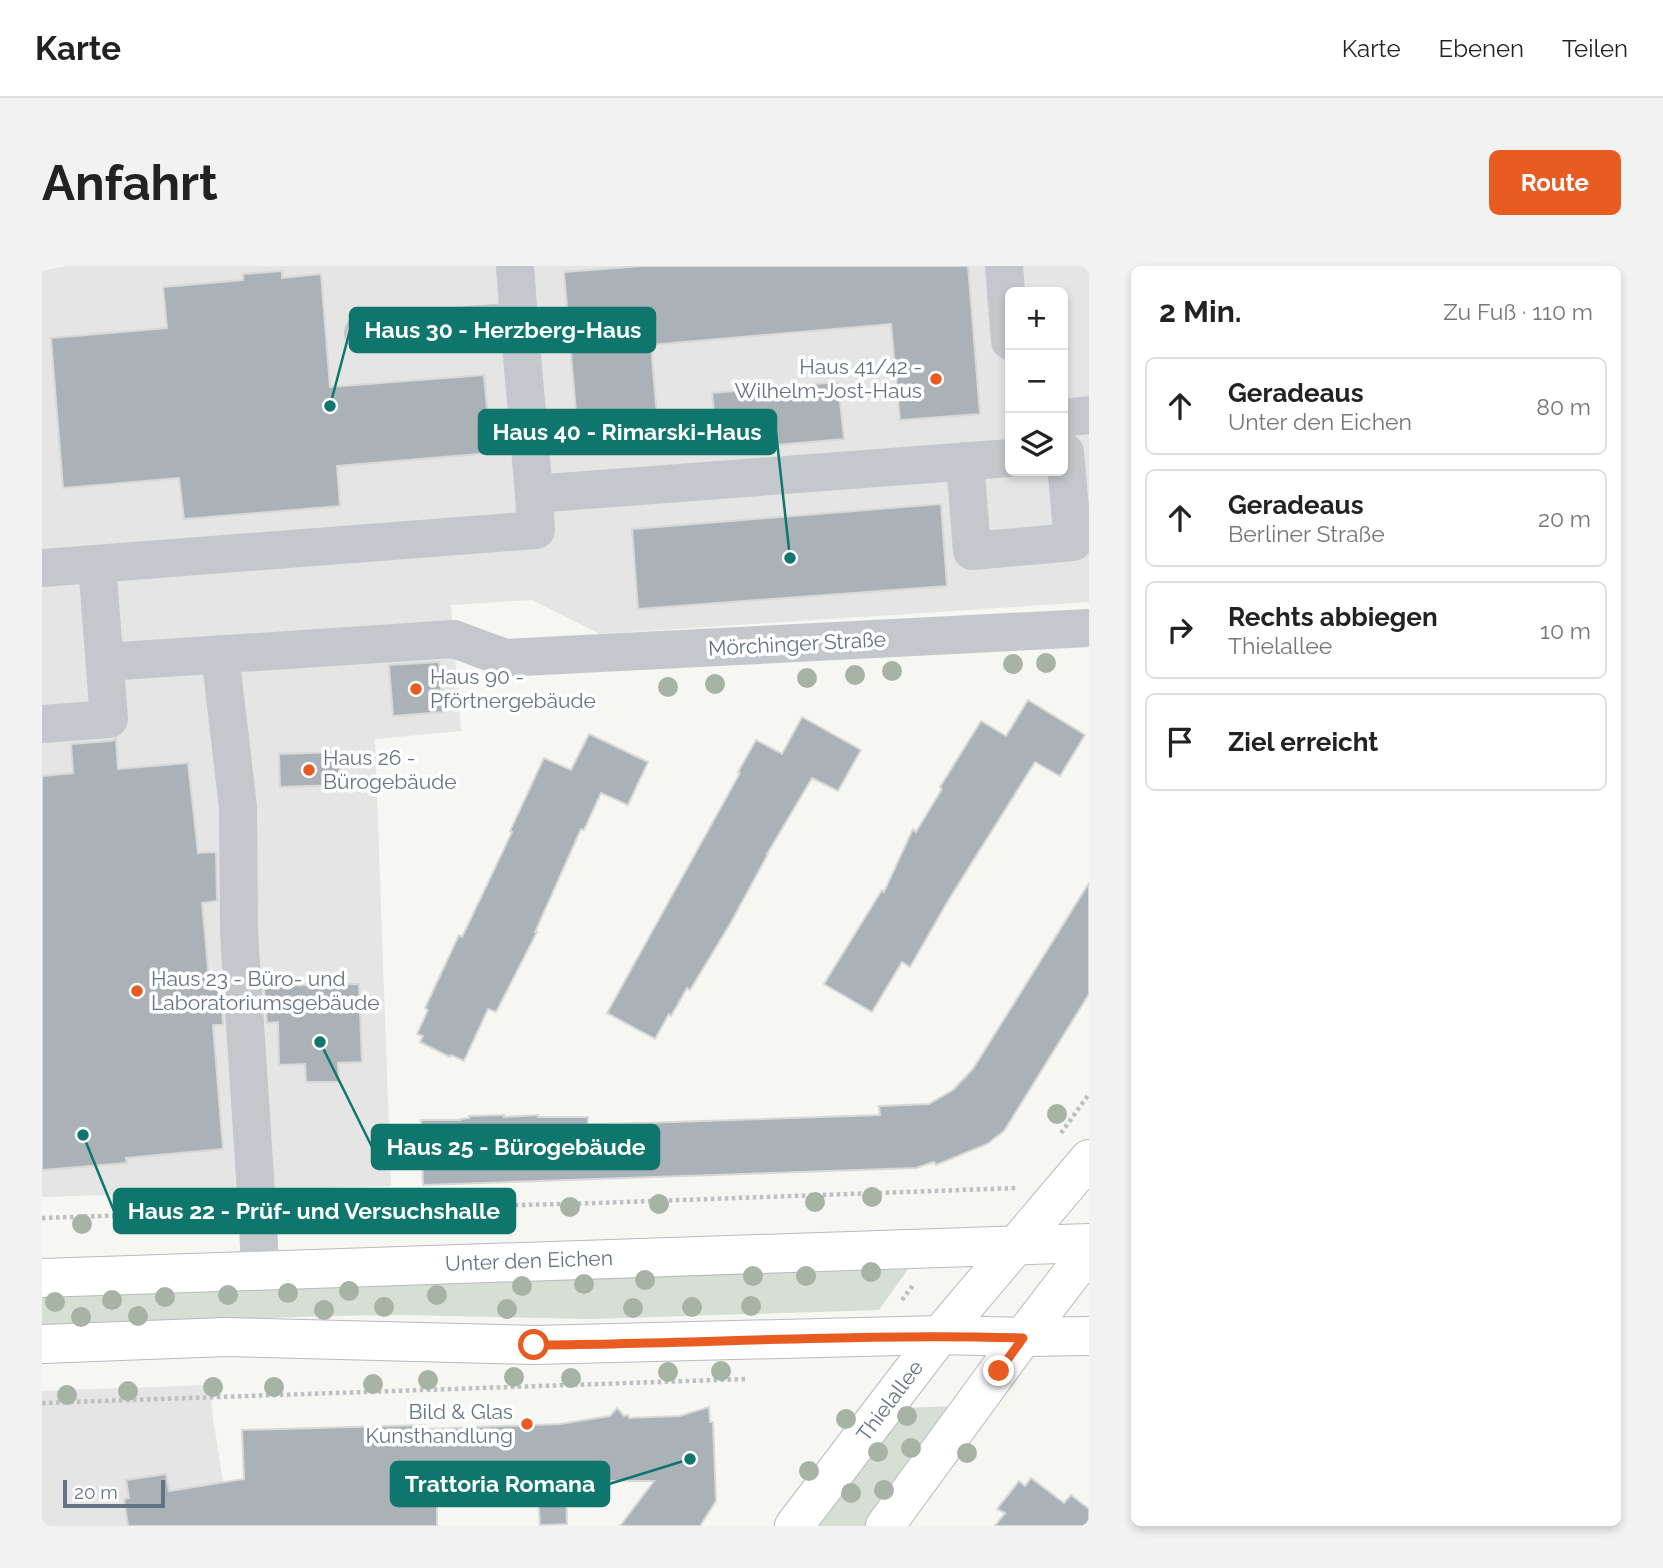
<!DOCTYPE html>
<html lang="de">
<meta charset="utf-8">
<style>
:root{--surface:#fff;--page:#f2f2f2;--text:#222;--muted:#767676;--line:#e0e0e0;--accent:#e85c22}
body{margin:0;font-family:Raleway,sans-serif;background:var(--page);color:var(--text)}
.controls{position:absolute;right:21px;top:21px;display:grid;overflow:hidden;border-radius:10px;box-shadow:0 4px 10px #0003}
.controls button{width:63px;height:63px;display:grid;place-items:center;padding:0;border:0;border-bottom:2px solid var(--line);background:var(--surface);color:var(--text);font:35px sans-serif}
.scale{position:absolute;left:21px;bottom:18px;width:102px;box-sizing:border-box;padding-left:7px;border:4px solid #647485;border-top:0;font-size:19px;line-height:24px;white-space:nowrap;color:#647485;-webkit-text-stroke:5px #fff;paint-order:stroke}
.stop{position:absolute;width:21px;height:21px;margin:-16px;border:5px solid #e85c22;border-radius:50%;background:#fff}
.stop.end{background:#e85c22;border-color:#fff;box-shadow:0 2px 7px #0008}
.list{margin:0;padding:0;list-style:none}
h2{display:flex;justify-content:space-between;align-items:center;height:91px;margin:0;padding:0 28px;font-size:30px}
h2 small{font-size:23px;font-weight:400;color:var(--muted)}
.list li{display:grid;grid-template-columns:46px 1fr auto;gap:21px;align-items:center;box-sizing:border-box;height:98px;margin:0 14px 14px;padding:0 14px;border:2px solid var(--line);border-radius:10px}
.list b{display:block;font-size:26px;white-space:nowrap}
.list p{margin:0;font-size:23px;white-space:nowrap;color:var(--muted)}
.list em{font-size:23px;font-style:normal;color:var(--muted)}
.icon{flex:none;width:38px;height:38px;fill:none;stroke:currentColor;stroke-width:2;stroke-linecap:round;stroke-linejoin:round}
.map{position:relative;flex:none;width:1047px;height:1260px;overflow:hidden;border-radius:10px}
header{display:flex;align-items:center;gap:42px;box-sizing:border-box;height:98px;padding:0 35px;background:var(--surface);border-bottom:2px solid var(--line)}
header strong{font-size:33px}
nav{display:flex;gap:38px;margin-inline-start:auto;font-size:24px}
.intro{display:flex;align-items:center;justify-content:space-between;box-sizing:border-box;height:168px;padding:0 42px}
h1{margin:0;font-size:49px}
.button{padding:18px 32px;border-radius:10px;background:var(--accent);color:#fff;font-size:24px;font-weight:700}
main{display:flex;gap:42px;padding:0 42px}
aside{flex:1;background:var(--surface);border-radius:10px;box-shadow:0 4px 10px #0003}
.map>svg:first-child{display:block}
.built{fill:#e4e5e4;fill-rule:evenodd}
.green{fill:#d7ded4}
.building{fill:#aab2b8;stroke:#d8d8d6;stroke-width:2}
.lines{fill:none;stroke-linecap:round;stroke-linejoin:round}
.major-casing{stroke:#b7bbbf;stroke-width:40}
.path{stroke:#bdc0c2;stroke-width:4.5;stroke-dasharray:3.5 3.5;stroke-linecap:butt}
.minor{stroke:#c4c7cb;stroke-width:38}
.major{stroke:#fff;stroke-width:38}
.tree{fill:#a7b3a4}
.route{stroke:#e85c22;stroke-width:9}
.poi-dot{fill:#e85c22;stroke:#fff;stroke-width:2.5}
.labels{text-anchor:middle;stroke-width:7;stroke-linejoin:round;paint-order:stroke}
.poi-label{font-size:21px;fill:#647485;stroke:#fff;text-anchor:start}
.street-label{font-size:21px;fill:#647485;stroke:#fff}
.leader{fill:none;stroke:#0f766e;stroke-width:2.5}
.callout-dot{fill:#0f766e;stroke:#fff;stroke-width:2.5}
.callout{fill:#0f766e;stroke:#0f766e;stroke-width:2.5}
.callout-label{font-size:23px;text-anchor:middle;font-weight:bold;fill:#fff}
</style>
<header>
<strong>Karte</strong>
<nav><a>Karte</a><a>Ebenen</a><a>Teilen</a></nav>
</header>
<div class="intro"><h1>Anfahrt</h1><a class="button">Route</a></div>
<main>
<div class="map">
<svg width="1047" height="1260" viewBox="0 0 1047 1260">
<rect width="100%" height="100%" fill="#f6f6f3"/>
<g class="built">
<path d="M25 0H1047V336L558 368 490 334 409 339 419 465 333 473 349 920 0 931V5ZM968 26H1021V205H968Z"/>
<path d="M168 1119 171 1152 188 1260H0V1125Z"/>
</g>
<g class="green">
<path d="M869 999 837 1044 548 1053 358 1049 288 1050 0 1059V1029Z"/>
<path d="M917 1140 824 1260H769L859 1142Z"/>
</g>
<g class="building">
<path d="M601 0H926L938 148 858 154 849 58 609 79 617 175 537 181 522 6Z"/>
<path d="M240 5V12L279 8 288 121 442 109 449 187 295 200 298 240 142 253 137 212 21 222 9 72 125 62 121 21 201 14V8Z"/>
<path d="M796 116 802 173 676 184 670 127Z"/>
<path d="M899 238 905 320 596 343 590 263Z"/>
<path d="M397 396 401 446 351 450 347 399Z"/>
<path d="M986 434 1043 469 1018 510 993 496 907 633 868 701 860 696 830 746 782 718 840 624 842 626 871 563 874 566 900 523 898 521 939 455 964 470Z"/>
<path d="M760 451 819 484 796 525 770 512 725 588H726L688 658 648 724 645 722 629 750 627 748 613 773 565 747 698 507 696 506 714 474 740 488Z"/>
<path d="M547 468 606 496 586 539 559 527 542 564 539 563 493 666H495L454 746 446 743 422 795 409 789 408 791 378 776 381 770 375 768 386 744 383 742 417 669 420 671 442 625 470 566 468 565 502 492 529 504Z"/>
<path d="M74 473 76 503 146 497 156 587 174 586 175 635 160 637 168 724 179 723 181 759H171L181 883 84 892 85 897 0 904V510L31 507 29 478 69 475Z"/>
<path d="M297 486 298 519 238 521 237 488Z"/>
<path d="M1047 617V728L962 865 945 878 894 899 892 896 874 902 381 919 379 854H418V853L427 852V850L462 849V851L496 849V851H546V858L602 857 838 849 837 840 887 838 911 824 931 803Z"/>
<path d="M288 718H317L320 796 296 797 297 816H264L263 798 237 799 236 756 225 757 222 721Z"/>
<path d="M667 1141 668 1156H671L674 1235 658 1260H578L612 1215H524L525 1258 498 1259 496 1229 395 1231V1260H86L82 1233 87 1232 84 1214 124 1208 127 1225 202 1213 200 1164 383 1159 384 1163 518 1158 568 1150 575 1142 582 1150 586 1149 587 1152 638 1150Z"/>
<path d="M989 1212 1022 1237 1029 1229 1047 1243V1260H953L963 1247 955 1243 977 1215 983 1220Z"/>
</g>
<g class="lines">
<defs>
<g id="major">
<path d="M0 1012 1047 977"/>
<path d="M0 1078 184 1071 492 1079 898 1069 981 1071 1047 1070"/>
<path d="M752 1260 898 1069 1047 893"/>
<path d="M843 1260 981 1071 1047 985"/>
</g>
</defs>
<use href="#major" class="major-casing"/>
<g class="path">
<path d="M1019 867 1047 828"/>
<path d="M249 945 556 937 975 922"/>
<path d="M0 952 181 946"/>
<path d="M860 1034 872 1018"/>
<path d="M0 1137 704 1113"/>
</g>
<g class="minor">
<path d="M473 0 477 55"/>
<path d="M962 0 968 75"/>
<path d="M321 67 477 55 492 228"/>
<path d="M1021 152 1047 149"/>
<path d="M923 195 930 285 1031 276 1023 186 1021 187"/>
<path d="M0 302 494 264 492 228 968 192"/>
<path d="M178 388 196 541 197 667 216 957 218 1004"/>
<path d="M63 396 412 373 463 392 1047 362"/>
<path d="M0 458 67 453 55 298"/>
</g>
<use href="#major" class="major"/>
</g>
<g class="tree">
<circle cx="1004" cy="397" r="10"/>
<circle cx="971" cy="398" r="10"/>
<circle cx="850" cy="405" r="10"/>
<circle cx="813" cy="409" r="10"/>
<circle cx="765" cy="412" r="10"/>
<circle cx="673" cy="418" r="10"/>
<circle cx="626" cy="421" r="10"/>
<circle cx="1015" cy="848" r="10"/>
<circle cx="830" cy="931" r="10"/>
<circle cx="773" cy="936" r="10"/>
<circle cx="617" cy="938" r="10"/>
<circle cx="528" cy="941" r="10"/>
<circle cx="40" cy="958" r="10"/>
<circle cx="829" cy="1006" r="10"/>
<circle cx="711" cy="1010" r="10"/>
<circle cx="764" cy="1010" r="10"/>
<circle cx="603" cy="1014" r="10"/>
<circle cx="542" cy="1018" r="10"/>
<circle cx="480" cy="1020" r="10"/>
<circle cx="307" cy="1025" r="10"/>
<circle cx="246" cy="1027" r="10"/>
<circle cx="186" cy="1029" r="10"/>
<circle cx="395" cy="1029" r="10"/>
<circle cx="123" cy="1031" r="10"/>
<circle cx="70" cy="1034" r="10"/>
<circle cx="13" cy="1036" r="10"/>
<circle cx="709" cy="1040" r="10"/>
<circle cx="342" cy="1041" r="10"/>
<circle cx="650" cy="1041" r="10"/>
<circle cx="591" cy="1042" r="10"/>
<circle cx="465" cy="1043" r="10"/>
<circle cx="282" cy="1044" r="10"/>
<circle cx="96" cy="1050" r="10"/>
<circle cx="39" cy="1051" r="10"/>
<circle cx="679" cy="1105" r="10"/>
<circle cx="626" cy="1106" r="10"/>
<circle cx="472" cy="1111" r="10"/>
<circle cx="529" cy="1112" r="10"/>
<circle cx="386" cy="1114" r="10"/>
<circle cx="331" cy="1118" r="10"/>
<circle cx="171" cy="1121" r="10"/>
<circle cx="232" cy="1121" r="10"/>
<circle cx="86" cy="1125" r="10"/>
<circle cx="25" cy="1129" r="10"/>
<circle cx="865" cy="1150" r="10"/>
<circle cx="804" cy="1153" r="10"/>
<circle cx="869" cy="1182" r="10"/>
<circle cx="836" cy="1186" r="10"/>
<circle cx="925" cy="1187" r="10"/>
<circle cx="767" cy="1205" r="10"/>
<circle cx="842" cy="1224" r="10"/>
<circle cx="809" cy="1227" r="10"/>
</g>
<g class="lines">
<path class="route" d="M492 1079C655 1078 818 1067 981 1072L957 1105"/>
</g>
<g class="poi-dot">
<circle cx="894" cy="113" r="7"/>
<circle cx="374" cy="423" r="7"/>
<circle cx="267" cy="504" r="7"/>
<circle cx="95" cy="725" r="7"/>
<circle cx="485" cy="1158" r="7"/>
</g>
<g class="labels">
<g class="poi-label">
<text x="880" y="108" text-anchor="end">Haus 41/42 -<tspan x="880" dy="24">Wilhelm-Jost-Haus</tspan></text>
<text x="388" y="418">Haus 90 -<tspan x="388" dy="24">Pförtnergebäude</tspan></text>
<text x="281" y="499">Haus 26 -<tspan x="281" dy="24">Bürogebäude</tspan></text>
<text x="109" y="720">Haus 23 - Büro- und<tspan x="109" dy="24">Laboratoriumsgebäude</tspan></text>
<text x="471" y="1153" text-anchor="end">Bild &amp; Glas<tspan x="471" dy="24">Kunsthandlung</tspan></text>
</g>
<g class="street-label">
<text transform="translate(755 378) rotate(-3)" y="7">Mörchinger Straße</text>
<text transform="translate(487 995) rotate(-2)" y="7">Unter den Eichen</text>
<text transform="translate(848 1135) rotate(-53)" y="7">Thielallee</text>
</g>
</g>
<path class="leader" d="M288 140L308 64M748 292L734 166M278 776L330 881M41 869L72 945M648 1193L567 1218"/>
<g class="callout-dot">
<circle cx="288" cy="140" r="7"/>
<circle cx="748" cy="292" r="7"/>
<circle cx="278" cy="776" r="7"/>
<circle cx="41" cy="869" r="7"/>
<circle cx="648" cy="1193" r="7"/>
</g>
<g class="callout">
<rect x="308" y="42" width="305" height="44" rx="7"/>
<rect x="437" y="144" width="297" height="44" rx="7"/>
<rect x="330" y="859" width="287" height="44" rx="7"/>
<rect x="72" y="923" width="401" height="44" rx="7"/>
<rect x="349" y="1196" width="218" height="44" rx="7"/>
</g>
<g class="callout-label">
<text x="461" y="72">Haus 30 - Herzberg-Haus</text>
<text x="585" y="174">Haus 40 - Rimarski-Haus</text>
<text x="474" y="889">Haus 25 - Bürogebäude</text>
<text x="272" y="953">Haus 22 - Prüf- und Versuchshalle</text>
<text x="458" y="1226">Trattoria Romana</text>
</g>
</svg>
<div class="controls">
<button>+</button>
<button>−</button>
<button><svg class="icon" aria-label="layers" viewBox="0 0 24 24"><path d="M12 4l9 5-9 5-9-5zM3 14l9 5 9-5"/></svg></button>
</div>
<div class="scale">20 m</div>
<div class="stop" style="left:492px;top:1079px"></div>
<div class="stop end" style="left:957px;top:1105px"></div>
</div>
<aside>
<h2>2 Min.<small>Zu Fuß · 110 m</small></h2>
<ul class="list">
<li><svg class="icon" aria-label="ahead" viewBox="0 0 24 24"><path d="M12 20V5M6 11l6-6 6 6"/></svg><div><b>Geradeaus</b><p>Unter den Eichen</p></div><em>80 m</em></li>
<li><svg class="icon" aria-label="ahead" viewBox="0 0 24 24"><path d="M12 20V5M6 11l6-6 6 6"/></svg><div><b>Geradeaus</b><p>Berliner Straße</p></div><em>20 m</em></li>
<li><svg class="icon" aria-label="right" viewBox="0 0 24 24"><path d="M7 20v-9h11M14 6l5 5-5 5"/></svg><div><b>Rechts abbiegen</b><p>Thielallee</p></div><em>10 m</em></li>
<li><svg class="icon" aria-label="arrive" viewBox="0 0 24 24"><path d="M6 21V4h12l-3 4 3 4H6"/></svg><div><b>Ziel erreicht</b></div></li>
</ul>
</aside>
</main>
